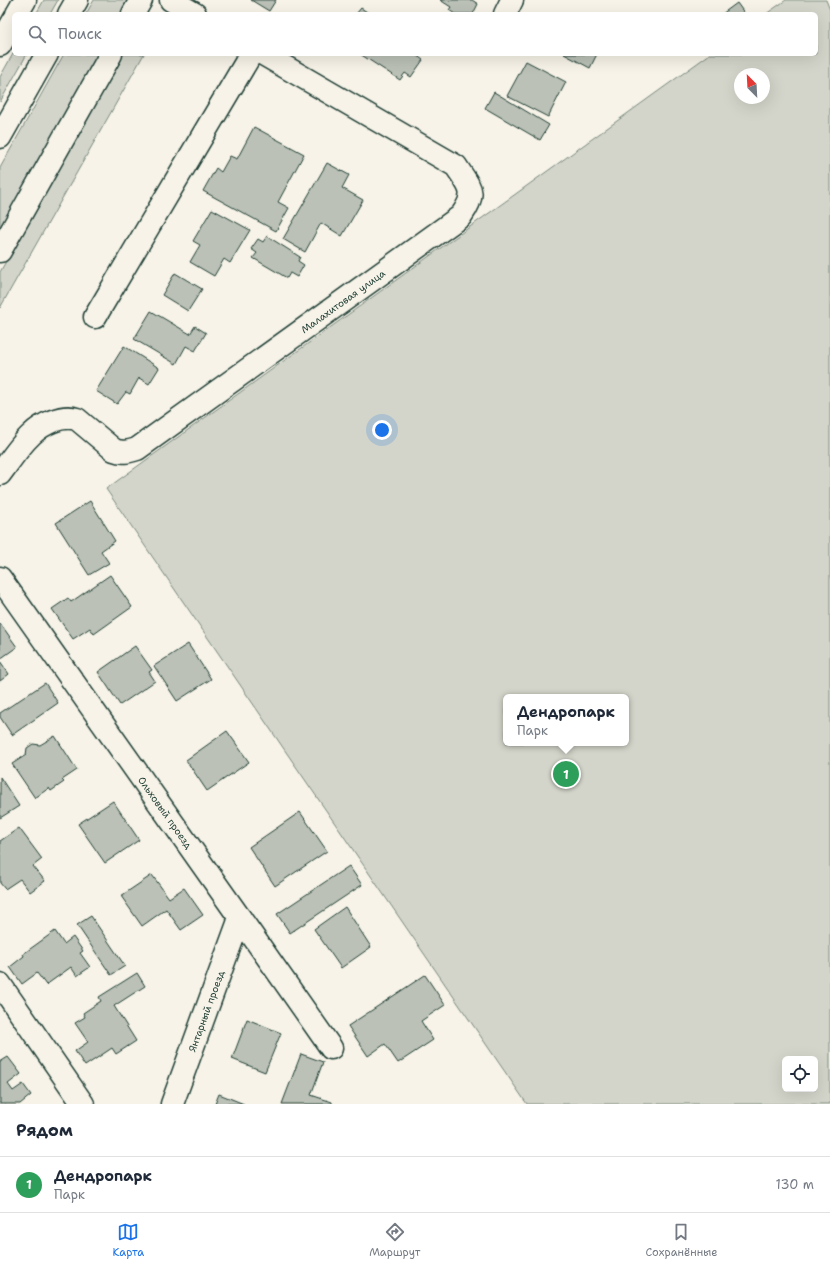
<!DOCTYPE html>
<html lang="ru">
<meta charset="utf-8">
<style>
:root{--surface:#fff;--page:#f2f2f3;--text:#1f2937;--muted:#747a83;--line:#e0e1e3;--accent:#1a73e8}
body{margin:0;font-family:"Shantell Sans",sans-serif;background:var(--page);color:var(--text)}
.controls{position:absolute;right:12px;bottom:12px;display:grid;overflow:hidden;border-radius:6px;box-shadow:0 4px 16px #0002}
.controls button{width:36px;height:36px;display:grid;place-items:center;padding:0;border:0;border-bottom:1px solid var(--line);background:var(--surface);color:var(--text);font:20px sans-serif}
.compass{position:absolute;left:734px;top:68px;width:36px;height:36px;border-radius:50%;background:var(--surface);box-shadow:0 4px 16px #0002;rotate:336deg}
.you{position:absolute;left:382px;top:430px;width:14px;height:14px;margin:-10px;border:3px solid #fff;border-radius:50%;background:#1a73e8;box-shadow:0 0 0 6px #1a73e833}
.badge{display:grid;place-items:center;width:26px;height:26px;border-radius:50%;background:var(--accent);color:#fff;font-size:13px;font-weight:700}
.pin{position:absolute;translate:-50% -50%;border:2px solid #fff;box-shadow:0 1px 4px #0006}
.popup{position:absolute;left:503px;top:694px;width:126px;height:52px;box-sizing:border-box;display:grid;place-content:center;border-radius:6px;background:var(--surface);filter:drop-shadow(0 1px 3px #0005);font-size:13px;white-space:nowrap;color:var(--muted)}
.popup b{font-size:15px;color:var(--text)}
.popup::after{content:'';position:absolute;left:50%;top:100%;margin-left:-8px;border:8px solid transparent;border-top-color:var(--surface)}
.list{margin:0;padding:0;list-style:none}
h2{display:flex;justify-content:space-between;align-items:center;height:52px;margin:0;padding:0 16px;font-size:17px}
h2 small{font-size:13px;font-weight:400;color:var(--muted)}
.list li{display:grid;grid-template-columns:26px 1fr auto;gap:12px;align-items:center;box-sizing:border-box;height:56px;padding:0 16px;border-top:1px solid var(--line)}
.list b{display:block;font-size:15px;white-space:nowrap}
.list p{margin:0;font-size:13px;white-space:nowrap;color:var(--muted)}
.list em{font-size:13px;font-style:normal;color:var(--muted)}
.icon{flex:none;width:22px;height:22px;fill:none;stroke:currentColor;stroke-width:2;stroke-linecap:round;stroke-linejoin:round}
.map{position:relative;flex:none;width:830px;height:1104px;overflow:hidden}
.search{position:absolute;background:var(--surface);box-shadow:0 4px 16px #0002;left:12px;right:12px;top:12px;height:44px;display:flex;align-items:center;gap:10px;box-sizing:border-box;padding:0 14px;border-radius:6px;color:var(--muted);font-size:15px}
.sheet{height:108px;background:var(--surface)}
nav{display:flex;justify-content:space-around;align-items:center;box-sizing:border-box;height:56px;border-top:1px solid var(--line);background:var(--surface);font-size:11px;color:var(--muted)}
nav a{display:grid;justify-items:center;gap:2px}
nav .on{color:var(--accent)}
.map>svg:first-child{display:block}
.green{fill:#d3d5ca;stroke:#79897f;fill-rule:evenodd}
.building{fill:#bbc1b6;stroke:#1f3d34}
.lines{fill:none;stroke-linecap:round;stroke-linejoin:round}
.minor-casing{stroke:#1f3d34;stroke-width:25}
.major-casing{stroke:#1f3d34;stroke-width:25}
.minor{stroke:#f7f3e8;stroke-width:22}
.major{stroke:#f7f3e8;stroke-width:22}
.labels{text-anchor:middle;stroke-width:3;stroke-linejoin:round;paint-order:stroke}
.street-label{font-size:10px;fill:#1f3d34;stroke:#f7f3e8}
</style>
<div class="map">
<svg width="830" height="1104" viewBox="0 0 830 1104">
<rect width="100%" height="100%" fill="#f7f3e8"/>
<filter id="ink" filterUnits="userSpaceOnUse"><feTurbulence type="fractalNoise" baseFrequency=".025" numOctaves="2"/><feDisplacementMap in="SourceGraphic" scale="8" xChannelSelector="R" yChannelSelector="G"/><feConvolveMatrix kernelMatrix="1 2 1 2 8 2 1 2 1" color-interpolation-filters="sRGB"/></filter>
<g filter="url(#ink)">
<g class="green">
<path d="M44 0H58L50 14H36Z"/>
<path d="M94 0H132L124 14H86Z"/>
<path d="M786 0H826L830 10V1104H527L106 489 710 54H816V14H766ZM740 74H764V98H740ZM506 697H626V743H506ZM785 1059H815V1089H785Z"/>
<path d="M14 52V54H27L0 102V77Z"/>
<path d="M64 54H101L0 233V168Z"/>
<path d="M122 54H144L0 308V272Z"/>
</g>
<g class="building">
<path d="M251 0H276L269 11Z"/>
<path d="M440 0H472L478 4 473 14H455L449 10 451 7Z"/>
<path d="M737 3 745 14H722Z"/>
<path d="M361 8 370 14H356Z"/>
<path d="M360 54H417L416 55 423 60 411 77 405 73 400 80Z"/>
<path d="M564 54H597L590 68Z"/>
<path d="M526 61 566 82 548 117 507 96Z"/>
<path d="M494 92 549 125 540 140 485 108Z"/>
<path d="M254 127 304 154 278 202 289 208 276 231 203 191 216 168 221 172 230 156 237 159Z"/>
<path d="M327 163 349 175 342 188 363 200 342 236 321 223 305 252 283 239Z"/>
<path d="M212 209 250 230 230 263 224 259 214 276 190 262 200 245 193 241Z"/>
<path d="M267 236 300 257 298 261 304 265 297 277 290 273 287 278 253 258 257 253 251 249 258 239 263 242Z"/>
<path d="M175 273 202 289 188 311 162 295Z"/>
<path d="M151 311 190 334 195 326 206 333 195 351 186 346 176 364 134 339Z"/>
<path d="M124 346 159 368 149 384 139 378 130 394 126 392 117 404 96 391Z"/>
<path d="M90 501 115 541 101 551 109 563 89 575 56 523Z"/>
<path d="M110 575 132 607 94 634 90 628 73 639 52 609 68 598 71 602Z"/>
<path d="M0 623 17 647 0 659Z"/>
<path d="M188 644 211 679 177 701 154 666Z"/>
<path d="M135 646 152 670 149 672 155 681 120 705 98 672Z"/>
<path d="M0 661 9 674 0 681Z"/>
<path d="M45 683 58 703 12 735 0 717V713Z"/>
<path d="M227 731 249 762 207 791 186 760Z"/>
<path d="M55 736 77 770 62 780 64 782 51 791 49 788 35 798 12 764 26 755 27 748 33 744 40 745Z"/>
<path d="M0 777 19 806 0 818Z"/>
<path d="M113 801 139 840 105 863 78 824Z"/>
<path d="M300 812 327 851 275 886 249 847Z"/>
<path d="M19 828 42 859 33 866 45 881 30 892 20 879 5 889 0 883V841Z"/>
<path d="M349 866 362 885 290 933 277 914Z"/>
<path d="M152 875 169 898 184 888 203 915 181 930 166 909 142 926 121 896Z"/>
<path d="M345 907 371 947 341 968 314 929Z"/>
<path d="M91 916 125 966 111 975 77 925Z"/>
<path d="M55 931 64 944 73 937 83 951 80 953 90 967 77 976 71 967 46 985 37 973 22 984 10 967 24 956 23 954Z"/>
<path d="M137 973 145 986 114 1006 136 1041 116 1054 112 1048 85 1066 75 1051 88 1042 75 1023 85 1017 83 1013 101 1001 99 997Z"/>
<path d="M425 975 445 1005 421 1021 433 1040 398 1063 385 1044 368 1056 348 1026Z"/>
<path d="M247 1019 281 1033 265 1072 232 1059Z"/>
<path d="M301 1054 323 1062 311 1095 332 1102V1104H282Z"/>
<path d="M8 1057 21 1074 8 1084 13 1091 23 1084 31 1095 20 1104H0V1062Z"/>
<path d="M219 1094 244 1104H215Z"/>
</g>
<g class="lines">
<defs>
<g id="minor">
<path d="M171 0 195 14"/>
<path d="M133 14 141 0"/>
<path d="M505 14 512 0"/>
<path d="M0 251 111 54"/>
<path d="M95 317 251 54"/>
<path id="s1" d="M0 474C9 462 20 445 31 435 42 424 62 414 77 419L114 450C122 453 128 452 137 449L461 216C478 192 470 188 456 166L263 54"/>
<path id="s2" d="M0 578 240 918 331 1048"/>
<path d="M0 984 83 1104"/>
<path id="s3" d="M172 1104 240 918"/>
</g>
<g id="major">
<path d="M17 14 25 0"/>
<path d="M69 14 77 0"/>
<path d="M0 45 14 20"/>
<path d="M0 137 47 54"/>
</g>
</defs>
<use href="#minor" class="minor-casing"/>
<use href="#major" class="major-casing"/>
<use href="#minor" class="minor"/>
<use href="#major" class="major"/>
</g>
</g>
<g class="labels">
<g class="street-label">
<text dy="4" stroke="none"><textPath href="#s1" startOffset="426">Малахитовая улица</textPath></text>
<text dy="4" stroke="none"><textPath href="#s2" startOffset="287">Ольховый проезд</textPath></text>
<text dy="4" stroke="none"><textPath href="#s3" startOffset="99">Янтарный проезд</textPath></text>
</g>
</g>
</svg>
<div class="controls">
<button><svg class="icon" aria-label="locate" viewBox="0 0 24 24"><circle cx="12" cy="12" r="6"/><path d="M12 2v4M12 18v4M2 12h4M18 12h4"/></svg></button>
</div>
<svg class="compass" viewBox="-18 -18 36 36"><path d="M0-13l5 13h-10z" fill="#e53935"/><path d="M0 13l5-13h-10z" fill="#747a83"/></svg>
<div class="you"></div>
<div class="pin badge" style="left:566px;top:774px;background:#2e9e5b">1</div>
<div class="popup"><b>Дендропарк</b>Парк</div>
<div class="search"><svg class="icon" aria-label="search" viewBox="0 0 24 24"><circle cx="10" cy="10" r="6"/><path d="M15 15l6 6"/></svg>Поиск</div>
</div>
<section class="sheet">
<h2>Рядом<small></small></h2>
<ul class="list">
<li><span class="badge" style="background:#2e9e5b">1</span><div><b>Дендропарк</b><p>Парк</p></div><em>130 m</em></li>
</ul>
</section>
<nav>
<a class="on"><svg class="icon" aria-label="map" viewBox="0 0 24 24"><path d="M3 6l6-2 6 2 6-2v14l-6 2-6-2-6 2zM9 4v14M15 6v14"/></svg>Карта</a>
<a><svg class="icon" aria-label="directions" viewBox="0 0 24 24"><path d="M12 3l9 9-9 9-9-9zM9 14v-3h6M13 9l2 2-2 2"/></svg>Маршрут</a>
<a><svg class="icon" aria-label="saved" viewBox="0 0 24 24"><path d="M7 4h10v16l-5-4-5 4z"/></svg>Сохранённые</a>
</nav>
